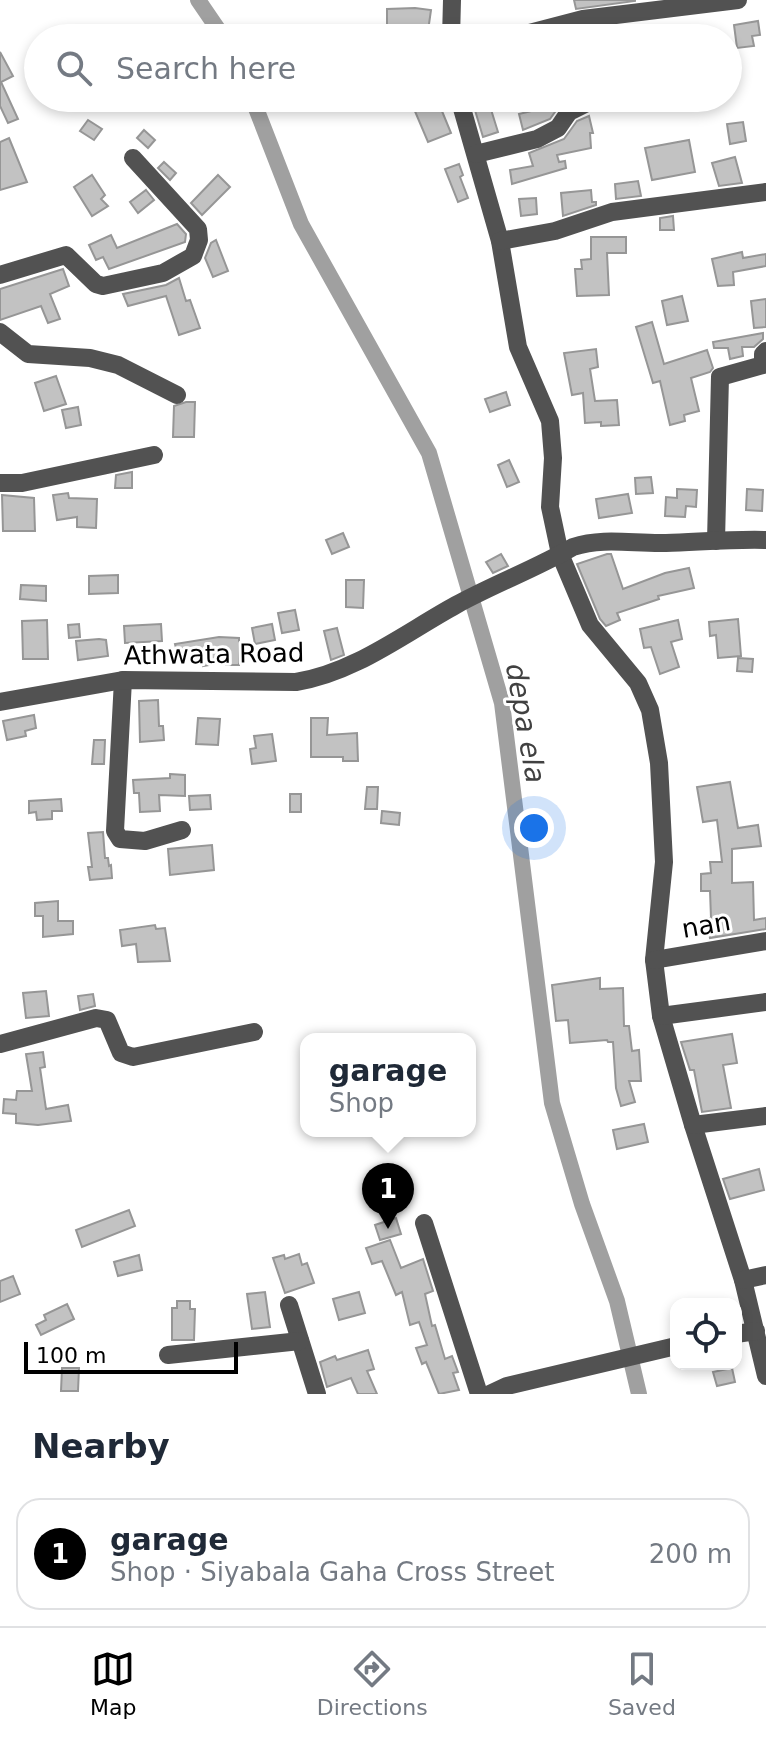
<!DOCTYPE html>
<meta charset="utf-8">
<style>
:root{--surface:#fff;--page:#f6f6f7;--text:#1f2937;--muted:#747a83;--line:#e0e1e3;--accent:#000}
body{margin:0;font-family:"DejaVu Sans",sans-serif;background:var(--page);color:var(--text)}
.controls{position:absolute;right:24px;bottom:24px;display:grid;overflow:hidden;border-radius:16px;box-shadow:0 4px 12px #0003}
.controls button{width:72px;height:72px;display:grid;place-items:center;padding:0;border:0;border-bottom:2px solid var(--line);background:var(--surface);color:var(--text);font:40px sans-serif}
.scale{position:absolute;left:24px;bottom:20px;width:214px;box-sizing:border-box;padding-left:8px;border:4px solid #000;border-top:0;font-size:22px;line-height:28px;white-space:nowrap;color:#000;-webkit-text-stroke:6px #fff;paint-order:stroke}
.you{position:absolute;left:534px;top:828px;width:28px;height:28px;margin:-20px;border:6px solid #fff;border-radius:50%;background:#1a73e8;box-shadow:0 0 0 12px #1a73e833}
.badge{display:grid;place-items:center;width:52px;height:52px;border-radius:50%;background:var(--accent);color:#fff;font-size:26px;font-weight:700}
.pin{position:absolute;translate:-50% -66px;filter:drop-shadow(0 2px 4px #0008)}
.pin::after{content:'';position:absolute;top:42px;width:28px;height:24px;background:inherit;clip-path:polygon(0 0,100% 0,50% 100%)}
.popup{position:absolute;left:300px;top:1033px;width:176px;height:104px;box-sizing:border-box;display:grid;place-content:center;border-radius:16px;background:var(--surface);filter:drop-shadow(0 2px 6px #0005);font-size:26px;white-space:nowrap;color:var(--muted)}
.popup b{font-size:30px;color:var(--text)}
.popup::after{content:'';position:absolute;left:50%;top:100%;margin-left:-16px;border:16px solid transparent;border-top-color:var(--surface)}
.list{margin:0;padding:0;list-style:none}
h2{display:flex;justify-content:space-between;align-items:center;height:104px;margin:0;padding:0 32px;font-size:34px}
h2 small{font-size:26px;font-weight:400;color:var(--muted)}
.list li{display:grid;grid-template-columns:52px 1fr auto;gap:24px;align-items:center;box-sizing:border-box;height:112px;margin:0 16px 16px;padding:0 16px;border:2px solid var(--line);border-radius:24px}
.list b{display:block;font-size:30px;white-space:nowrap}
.list p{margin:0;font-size:26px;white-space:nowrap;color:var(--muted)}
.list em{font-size:26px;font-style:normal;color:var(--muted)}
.icon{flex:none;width:44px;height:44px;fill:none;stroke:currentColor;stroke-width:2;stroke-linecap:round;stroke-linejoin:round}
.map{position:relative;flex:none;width:766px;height:1394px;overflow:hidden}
.search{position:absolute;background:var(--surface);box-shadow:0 4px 12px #0003;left:24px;right:24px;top:24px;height:88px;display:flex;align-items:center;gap:20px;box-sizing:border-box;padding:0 28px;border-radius:44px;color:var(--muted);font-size:30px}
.sheet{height:232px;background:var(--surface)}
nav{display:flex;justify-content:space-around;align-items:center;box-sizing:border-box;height:112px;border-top:2px solid var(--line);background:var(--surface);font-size:22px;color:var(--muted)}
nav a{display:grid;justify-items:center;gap:4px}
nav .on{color:var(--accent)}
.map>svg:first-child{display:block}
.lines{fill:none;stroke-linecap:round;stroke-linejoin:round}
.canal{stroke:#a0a0a0;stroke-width:16}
.building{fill:#c2c2c2;stroke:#969696;stroke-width:2}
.minor{stroke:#525252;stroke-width:18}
.labels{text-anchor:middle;stroke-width:6;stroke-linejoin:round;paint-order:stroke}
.street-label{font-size:26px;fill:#000;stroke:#fff}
.water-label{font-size:28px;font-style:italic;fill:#414141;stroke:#fff}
</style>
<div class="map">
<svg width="766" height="1394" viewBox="0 0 766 1394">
<rect width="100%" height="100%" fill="#fff"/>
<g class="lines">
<g class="canal">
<path d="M198 0 224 38"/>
<path d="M252 98 301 224 429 453 502 703 552 1103 582 1204 617 1301 639 1394"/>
</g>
</g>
<g class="building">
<path d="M574 0H635V1L576 9Z"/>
<path d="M415 8 431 10 427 38H411L413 26H387V9Z"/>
<path d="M758 21 760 35 752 36 754 46 737 48 734 25Z"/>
<path d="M679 27V38H645V28Z"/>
<path d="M606 28 608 38H582L581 32Z"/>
<path d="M0 52 13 76 1 82 18 119 8 123 0 106Z"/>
<path d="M553 98H570L560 105 550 119 523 130 519 114 556 105Z"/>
<path d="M437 99 451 133 428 142 414 109Z"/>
<path d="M489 103 498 132 483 137 474 107Z"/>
<path d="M589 116 593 133H590L591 148 557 155 559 162 565 161 566 168 512 184 510 170 533 166 529 153 564 139 577 121Z"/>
<path d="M88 120 102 129 94 140 80 131Z"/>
<path d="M743 122 746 141 730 144 727 124Z"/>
<path d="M144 130 155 140 148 148 137 138Z"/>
<path d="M9 138 27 182 0 190V142Z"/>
<path d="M689 140 695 172 652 180 645 148Z"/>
<path d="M735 157 742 183 719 186 712 163Z"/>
<path d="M164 162 176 173 170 180 158 168Z"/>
<path d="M459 164 463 175 460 177 468 198 458 202 445 169Z"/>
<path d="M92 175 105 195 101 199 108 206 92 216 74 187Z"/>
<path d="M218 175 230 187 202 215 191 203Z"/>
<path d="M638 181 641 196 616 199 615 184Z"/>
<path d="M146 190 154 200 138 213 130 202Z"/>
<path d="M591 190 592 202H596V205L563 216 561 193Z"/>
<path d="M536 198 537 214 521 216 519 199Z"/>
<path d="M673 216 674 230H660V218Z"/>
<path d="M177 224 186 234 185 242 109 269 103 257 96 260 89 245 111 235 117 248Z"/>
<path d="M591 237H626V253H607L609 295 577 296 575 269H582L581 260 591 259Z"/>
<path d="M216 240 228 271 213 277 205 258 211 243Z"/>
<path d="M742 252 743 258 766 254V266L733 272 734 285 718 286 712 259Z"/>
<path d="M63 269 69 286 50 294 60 319 48 323 41 306 0 320V289Z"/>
<path d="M179 278 186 301 190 300 200 328 179 335 166 296 128 306 123 294 166 285Z"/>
<path d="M682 296 688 321 667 325 662 301Z"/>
<path d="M766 299V327L754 328 751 301Z"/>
<path d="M652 322 664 364 707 350 713 368 710 372 691 378 699 411 684 415 685 421 670 425 660 381 653 383 636 327Z"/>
<path d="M763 333V339L754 347H742L743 356 730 359 728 348H714L713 342Z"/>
<path d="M596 349 598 367 590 369 595 401 617 400 619 425 601 426V422L585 423 583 393 572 395 564 353Z"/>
<path d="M56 376 66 404 44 411 35 383Z"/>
<path d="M506 392 510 405 490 412 485 399Z"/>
<path d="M186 402H195L194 437H173L174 406Z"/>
<path d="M78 407 81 425 66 428 62 410Z"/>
<path d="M509 460 519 482 507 487 498 465Z"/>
<path d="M132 472V488H115L116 475Z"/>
<path d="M651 477 653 493 636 494 635 478Z"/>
<path d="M677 489 697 490 696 507 686 506 685 517 665 516 666 497 677 498Z"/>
<path d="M747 489 763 490 762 511 746 510Z"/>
<path d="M68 493 69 498 97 499 96 528 77 527V517L57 520 53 495Z"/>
<path d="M628 494 632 513 599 518 596 499Z"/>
<path d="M2 495 34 498 35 531H3Z"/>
<path d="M343 533 349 547 332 554 326 540Z"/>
<path d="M501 554 508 566 493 573 486 562Z"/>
<path d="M607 554H611L623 589 665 573 689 568 694 588 658 596 659 599 617 613 620 620 606 626 600 619 577 564Z"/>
<path d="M118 575V593L89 594V576Z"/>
<path d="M346 580H364L363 608 346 607Z"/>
<path d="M21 585 46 586V601L20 599Z"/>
<path d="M295 610 299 630 282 633 278 613Z"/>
<path d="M738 619 741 656 718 658 716 635 710 636 709 622Z"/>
<path d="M47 620 48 659H23L22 621Z"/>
<path d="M678 620 682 639 671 642 679 667 660 674 651 647 644 648 640 629Z"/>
<path d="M79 624 80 637 69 638 68 625Z"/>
<path d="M161 624 162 641 125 643 124 626Z"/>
<path d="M272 624 275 640 255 644 252 628Z"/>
<path d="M337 628 344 655 331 660 324 631Z"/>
<path d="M219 637 239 638V665H226V662L203 666 201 650 178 656 175 644Z"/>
<path d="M99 639 106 640 108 656 78 660 76 641Z"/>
<path d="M738 658 753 659 752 672 737 671Z"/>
<path d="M158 700 159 726H163L164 740 140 742 139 701Z"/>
<path d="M34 715 36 728 25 731 26 736 7 740 3 721Z"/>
<path d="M198 718 220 719 218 745 196 744Z"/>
<path d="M311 718H328L327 735 357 733 358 761H343V757H311Z"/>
<path d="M272 734 276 761 252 764 250 749 256 748 254 736Z"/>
<path d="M94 740H105L104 764H92Z"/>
<path d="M170 774 185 775V796L159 795 160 811 140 812 139 793H134L133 780 170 778Z"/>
<path d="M730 782 738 828 758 825 761 846 732 849V883L753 882 754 920 766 918V929L710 938 706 919 711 918 710 891H701V874L711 873 710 862H722L717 820 703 822 697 787Z"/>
<path d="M367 787H378L377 809H365Z"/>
<rect x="290" y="794" width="11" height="18"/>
<path d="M210 795 211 809 190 810 189 796Z"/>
<path d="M61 799 62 811H52V819L37 820 36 812 29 813V801Z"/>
<path d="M382 811 400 813 399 825 381 823Z"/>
<path d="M103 832 105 858H108L109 866 111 865 112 878 90 880 88 867H92L88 833Z"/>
<path d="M212 845 214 870 170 875 168 849Z"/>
<path d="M58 901V921H73V934L43 937V916H35V903Z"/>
<path d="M155 925 156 929 165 928 170 961 138 962 136 944 122 946 120 930Z"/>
<path d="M600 978V989L623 988 624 1026H629L632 1051 639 1050 641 1081H629L635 1102 621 1106 616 1088 613 1042H608L607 1040 570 1043 568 1020 556 1021 552 985Z"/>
<path d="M46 991 49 1016 26 1018 23 993Z"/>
<path d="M93 994 95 1006 80 1010 78 996Z"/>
<path d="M732 1034 737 1063 723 1065 731 1108 702 1112 694 1070H690L681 1042Z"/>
<path d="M43 1052 45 1067 40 1068 46 1109 68 1105 71 1121 38 1125 16 1123V1114L3 1113 4 1099 16 1100 17 1091H32L26 1054Z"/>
<path d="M644 1124 648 1142 617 1149 613 1130Z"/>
<path d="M759 1169 764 1190 730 1199 723 1179Z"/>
<path d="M129 1210 135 1226 82 1247 76 1230Z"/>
<path d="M396 1218 401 1234 380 1240 375 1225Z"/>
<path d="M390 1240 401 1268 423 1259 433 1291 425 1294 432 1326 435 1325 445 1359 452 1356 458 1372 453 1373 459 1390 439 1394 426 1362 422 1364 416 1348 427 1345 419 1322 410 1325 402 1292 396 1295 382 1261 372 1264 366 1248Z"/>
<path d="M299 1254 302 1265 307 1263 314 1283 285 1293 273 1258 284 1255 285 1259Z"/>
<path d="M139 1255 142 1270 118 1276 114 1262Z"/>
<path d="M13 1276 20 1294 0 1302V1281Z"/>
<path d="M265 1292 270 1327 252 1329 247 1294Z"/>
<path d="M359 1292 365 1313 339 1320 333 1299Z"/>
<path d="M177 1301H190V1309H195L194 1340H172V1308H177Z"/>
<path d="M67 1304 74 1319 41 1335 36 1325 46 1320 44 1315Z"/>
<path d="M368 1350 374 1369 367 1371 377 1394H358L351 1378 327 1387 320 1362 335 1356 337 1360Z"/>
<path d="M62 1368H79L78 1391H61Z"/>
<path d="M732 1368 735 1382 717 1386 713 1372Z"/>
</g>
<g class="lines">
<g class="minor">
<path d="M451 38 452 0"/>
<path d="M510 38 583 19 738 0"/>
<path d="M459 98 500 241 518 347 550 421 553 458 550 507 560 554 590 625 638 683 650 710 659 763 664 862 654 960 661 1016 693 1125 743 1280 766 1376"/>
<path d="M476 154 537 139 558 128 569 112 593 100 603 98"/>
<path d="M500 241 555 231 612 212 766 192"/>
<path d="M0 275 66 255 96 284 103 286 163 273 193 256 199 240 198 229 133 158"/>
<path d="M0 332 28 354 90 358 118 365 177 395"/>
<path d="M0 483H22L154 455"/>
<path d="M716 541 720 377 763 365V354L766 351"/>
<path d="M123 680 115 831 120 839 145 841 182 830"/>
<path d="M0 702 123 680 296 682C354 673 405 633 456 605 494 584 535 569 573 547 604 537 633 544 666 543 699 542 733 539 766 540"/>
<path d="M654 960 766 941"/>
<path d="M661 1016 766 1002"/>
<path d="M0 1044 96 1018 107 1020 121 1053 133 1057 254 1032"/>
<path d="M693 1125 766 1116"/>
<path d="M424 1223 479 1394"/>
<path d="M743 1280 766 1275"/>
<path d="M289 1305 317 1394"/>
<path d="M736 1334 756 1331"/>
<path d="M168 1355 300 1341"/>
<path d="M490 1394 507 1386 676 1346"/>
</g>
</g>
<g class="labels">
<g class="street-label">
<text transform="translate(214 654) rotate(-1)" y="9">Athwata Road</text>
<text transform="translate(706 925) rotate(-10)" y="9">nan</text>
</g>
<g class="water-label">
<text transform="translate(526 723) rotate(80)" y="10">depa ela</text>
</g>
</g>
</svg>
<div class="controls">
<button><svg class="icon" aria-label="locate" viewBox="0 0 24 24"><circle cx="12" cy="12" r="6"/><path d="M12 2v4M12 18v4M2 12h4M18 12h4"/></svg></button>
</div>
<div class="scale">100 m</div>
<div class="you"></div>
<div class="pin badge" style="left:388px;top:1229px">1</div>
<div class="popup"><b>garage</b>Shop</div>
<div class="search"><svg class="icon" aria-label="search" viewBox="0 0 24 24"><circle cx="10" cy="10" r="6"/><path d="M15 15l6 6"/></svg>Search here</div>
</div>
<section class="sheet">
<h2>Nearby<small></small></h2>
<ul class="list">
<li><span class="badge">1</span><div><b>garage</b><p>Shop · Siyabala Gaha Cross Street</p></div><em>200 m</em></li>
</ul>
</section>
<nav>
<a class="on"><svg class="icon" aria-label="map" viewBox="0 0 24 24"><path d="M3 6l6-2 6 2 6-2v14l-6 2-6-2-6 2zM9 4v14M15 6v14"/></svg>Map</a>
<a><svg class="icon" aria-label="directions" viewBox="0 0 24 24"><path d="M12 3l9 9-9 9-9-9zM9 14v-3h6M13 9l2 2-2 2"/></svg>Directions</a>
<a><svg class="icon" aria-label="saved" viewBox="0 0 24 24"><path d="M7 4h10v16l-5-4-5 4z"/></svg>Saved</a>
</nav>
